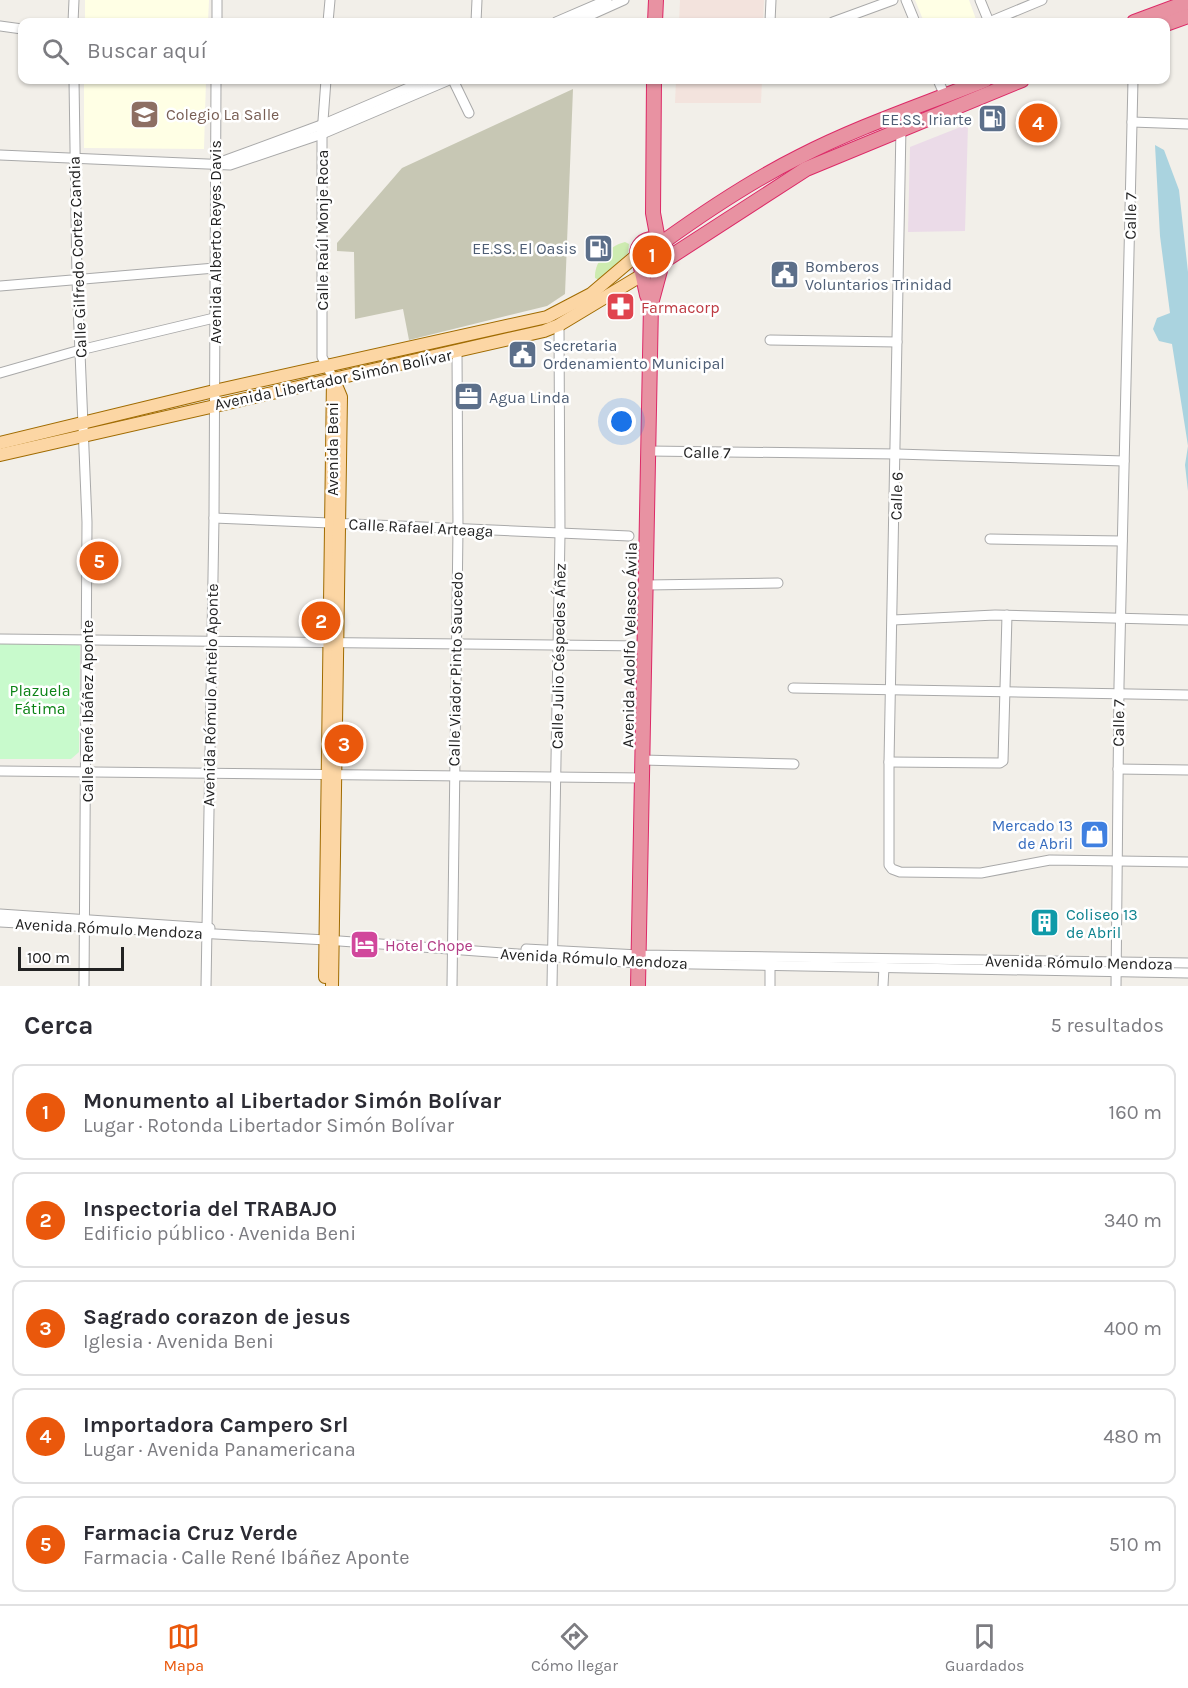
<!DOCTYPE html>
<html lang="es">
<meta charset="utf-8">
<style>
:root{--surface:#fff;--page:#f2f2f3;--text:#2b2b33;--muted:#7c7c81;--line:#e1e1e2;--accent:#ea580c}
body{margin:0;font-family:Karla,sans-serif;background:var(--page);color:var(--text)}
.scale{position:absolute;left:18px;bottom:15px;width:106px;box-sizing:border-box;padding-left:6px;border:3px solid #222;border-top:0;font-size:16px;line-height:21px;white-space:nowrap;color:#222;-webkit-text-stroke:4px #fff;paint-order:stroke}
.you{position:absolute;left:622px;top:422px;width:21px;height:21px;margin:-15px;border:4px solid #fff;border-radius:50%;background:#1a73e8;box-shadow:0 0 0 9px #1a73e833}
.badge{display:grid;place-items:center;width:39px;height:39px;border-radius:50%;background:var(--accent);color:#fff;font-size:20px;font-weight:700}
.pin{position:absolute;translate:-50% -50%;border:3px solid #fff;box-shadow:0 2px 6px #0006}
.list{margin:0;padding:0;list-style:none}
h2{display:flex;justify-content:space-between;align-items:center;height:78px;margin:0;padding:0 24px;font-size:26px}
h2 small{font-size:20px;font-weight:400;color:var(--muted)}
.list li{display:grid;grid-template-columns:39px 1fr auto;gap:18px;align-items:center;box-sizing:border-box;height:96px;margin:0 12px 12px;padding:0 12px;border:2px solid var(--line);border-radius:12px}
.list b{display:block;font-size:22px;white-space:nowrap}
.list p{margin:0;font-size:20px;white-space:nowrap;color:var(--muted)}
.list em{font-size:20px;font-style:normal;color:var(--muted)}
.icon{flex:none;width:33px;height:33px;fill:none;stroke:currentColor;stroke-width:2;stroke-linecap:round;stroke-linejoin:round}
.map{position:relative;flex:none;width:1188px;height:986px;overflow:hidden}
.search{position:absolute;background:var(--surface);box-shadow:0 2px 4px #0004;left:18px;right:18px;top:18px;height:66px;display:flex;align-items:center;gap:15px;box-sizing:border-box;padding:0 21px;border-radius:12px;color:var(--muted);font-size:22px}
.sheet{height:618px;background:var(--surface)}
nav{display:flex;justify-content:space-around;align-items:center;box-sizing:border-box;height:84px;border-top:2px solid var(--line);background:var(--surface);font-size:16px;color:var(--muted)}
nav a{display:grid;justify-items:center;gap:3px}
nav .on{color:var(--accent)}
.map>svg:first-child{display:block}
.industrial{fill:#ebdbe8}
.education{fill:#ffffe5}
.military{fill:#f3e3dd}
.construction{fill:#c7c7b4}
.grass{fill:#cdebb0}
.park{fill:#c8facc}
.water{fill:#aad3df}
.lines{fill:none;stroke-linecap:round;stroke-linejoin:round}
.minor-casing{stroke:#a9a9a9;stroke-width:11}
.major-casing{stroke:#a06b00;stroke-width:14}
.highway-casing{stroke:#dc2a67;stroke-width:16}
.minor{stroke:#fff;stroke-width:9}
.major{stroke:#fcd6a4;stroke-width:12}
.highway{stroke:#e892a2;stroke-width:14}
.labels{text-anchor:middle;stroke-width:5;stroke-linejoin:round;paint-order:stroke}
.education-label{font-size:16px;fill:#785e54;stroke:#fff;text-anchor:start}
.service-label{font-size:16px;fill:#4e5e75;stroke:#fff;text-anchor:start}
.street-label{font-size:16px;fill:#222;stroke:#fff}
.health-label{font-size:16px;fill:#be3a42;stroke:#fff;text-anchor:start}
.park-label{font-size:16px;fill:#0c8416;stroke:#fff}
.shop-label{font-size:16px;fill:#366cbe;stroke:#fff;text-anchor:end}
.culture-label{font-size:16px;fill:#0d838f;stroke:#fff;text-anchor:start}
.hotel-label{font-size:16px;fill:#b23c85;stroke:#fff;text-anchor:start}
</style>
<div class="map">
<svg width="1188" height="986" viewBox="0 0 1188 986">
<rect width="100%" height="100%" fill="#f2efe9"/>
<path class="industrial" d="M968 124 965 231 908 232 910 147Z"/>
<g class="education">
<path d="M85 0H209L208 22H85Z"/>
<path d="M915 0H969L977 22H924Z"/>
<path d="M84 80H206L204 149 84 148Z"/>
</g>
<g class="military">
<path d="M680 0H764L763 22H679Z"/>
<path d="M676 80H762L761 103H675Z"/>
</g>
<path class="construction" d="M573 89 565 294 547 306 409 340 403 309 355 319 354 252 337 251V243L402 168Z"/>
<path class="grass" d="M625 242 629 244 628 253 599 280 595 278C594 261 609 246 625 242Z"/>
<path class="park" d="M0 642H75L80 646 79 752 71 759H0Z"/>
<path class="water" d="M1155 145 1164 150 1179 190 1188 272V491L1185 465 1188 446 1172 344 1159 341 1153 329 1157 318 1170 313 1160 236Z"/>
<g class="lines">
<defs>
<g id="minor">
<path d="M906 0 915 22"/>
<path d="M980 0 989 22"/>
<path d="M73 22 74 0"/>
<path d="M217 22V0"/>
<path d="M328 22 330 0"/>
<path d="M476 22 477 0"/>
<path d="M556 22 607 0"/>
<path d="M575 22 624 0"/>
<path d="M770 22 771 0"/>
<path d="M833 22 893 0"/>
<path d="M989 22 1042 0"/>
<path d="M0 26 22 29"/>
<path d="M74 80 77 280 87 522 84 986"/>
<path d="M326 80 322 134V357L333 378"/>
<path d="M453 80 469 113"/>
<path d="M938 80 945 96"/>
<path d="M1132 122 1188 124"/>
<path d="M901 127 889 762V865L892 869 900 872 981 873 1050 860 1188 862"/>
<path d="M0 155 230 165 322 134 449 80"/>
<path d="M218 163 324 124 427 80"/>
<path d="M0 286 215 268"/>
<path d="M770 340 897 342"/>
<path d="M0 373 80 350 214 318"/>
<path d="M649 451 897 454 1124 461"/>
<path d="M214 518 629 536"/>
<path d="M990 539 1122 541"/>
<path d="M647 585 778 583"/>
<path d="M893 620 995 615 1188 620"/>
<path d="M0 639 644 646"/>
<path d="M793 688 1188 695"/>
<path d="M643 760 794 764"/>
<path d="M889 762 1000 763 1003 761 1007 615"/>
<path d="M1118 769 1188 770"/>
<path d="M0 771 643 778"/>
<path d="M0 914 210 928"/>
<path d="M0 922 326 940 639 963 1188 973"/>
<path d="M526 949 639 955 1188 963"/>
<path d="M206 986 214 518 216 80"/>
<path d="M452 986 458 530 457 352"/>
<path d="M552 986 560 534 559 325"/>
<path d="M770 986V958"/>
<path d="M883 986 884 967"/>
<path d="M1116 986 1119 685 1133 80"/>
</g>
<g id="major">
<path d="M0 443 214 391 547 317 591 294 637 255"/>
<path d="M0 455 544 331 559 325 652 269"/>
<path d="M325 977 333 378"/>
<path d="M332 986 341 397 333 378"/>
</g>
<g id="highway">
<path d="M655 22 656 0"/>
<path d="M1134 22 1188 2"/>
<path d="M1166 24 1188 16"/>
<path d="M654 80 653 213 658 240"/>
<circle cx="652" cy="254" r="15"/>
<path d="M663 242C706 211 751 181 799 157 859 126 923 105 985 80"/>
<path d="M667 259 806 169 1022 80"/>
<path d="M640 263 647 295 651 304"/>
<path d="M638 986 651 304 661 267"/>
</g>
</defs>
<use href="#minor" class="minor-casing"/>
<use href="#major" class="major-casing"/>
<use href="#highway" class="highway-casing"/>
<use href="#minor" class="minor"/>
<use href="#major" class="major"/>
<use href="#highway" class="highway"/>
</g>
<defs>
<symbol id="school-square" viewBox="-11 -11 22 22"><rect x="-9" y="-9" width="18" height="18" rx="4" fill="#8d6e63" stroke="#fff"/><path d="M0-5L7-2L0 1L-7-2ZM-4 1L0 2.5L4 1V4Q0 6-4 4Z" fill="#fff"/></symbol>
<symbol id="fuel-square" viewBox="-11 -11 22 22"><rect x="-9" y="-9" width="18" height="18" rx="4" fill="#5c6f8a" stroke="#fff"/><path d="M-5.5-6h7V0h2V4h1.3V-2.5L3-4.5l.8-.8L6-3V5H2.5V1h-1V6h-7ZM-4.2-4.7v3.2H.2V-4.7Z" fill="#fff"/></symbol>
<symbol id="civic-square" viewBox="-11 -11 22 22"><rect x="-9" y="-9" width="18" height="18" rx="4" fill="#5c6f8a" stroke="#fff"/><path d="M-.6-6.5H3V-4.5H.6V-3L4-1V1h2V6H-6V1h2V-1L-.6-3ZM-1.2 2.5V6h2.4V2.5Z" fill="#fff"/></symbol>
<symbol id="pharmacy-square" viewBox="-11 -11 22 22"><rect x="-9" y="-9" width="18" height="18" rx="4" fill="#e0444e" stroke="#fff"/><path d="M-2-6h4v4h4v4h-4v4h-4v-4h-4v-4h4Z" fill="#fff"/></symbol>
<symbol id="office-square" viewBox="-11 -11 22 22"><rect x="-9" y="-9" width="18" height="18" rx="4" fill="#5c6f8a" stroke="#fff"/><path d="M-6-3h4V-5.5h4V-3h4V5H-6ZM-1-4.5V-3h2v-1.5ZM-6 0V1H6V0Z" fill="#fff"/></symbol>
<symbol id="shop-square" viewBox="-11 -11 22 22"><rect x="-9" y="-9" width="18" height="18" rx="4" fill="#3f7fe0" stroke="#fff"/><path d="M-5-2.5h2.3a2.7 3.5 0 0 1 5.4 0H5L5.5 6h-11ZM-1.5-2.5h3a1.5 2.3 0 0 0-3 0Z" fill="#fff"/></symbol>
<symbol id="building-square" viewBox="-11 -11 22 22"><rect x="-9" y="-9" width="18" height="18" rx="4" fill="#0f9aa8" stroke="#fff"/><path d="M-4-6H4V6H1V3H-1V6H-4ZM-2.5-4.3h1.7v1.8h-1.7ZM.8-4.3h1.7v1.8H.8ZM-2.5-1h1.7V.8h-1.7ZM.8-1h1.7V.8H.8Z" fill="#fff"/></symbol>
<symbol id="hotel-square" viewBox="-11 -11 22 22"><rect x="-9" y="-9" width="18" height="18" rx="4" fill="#d1479c" stroke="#fff"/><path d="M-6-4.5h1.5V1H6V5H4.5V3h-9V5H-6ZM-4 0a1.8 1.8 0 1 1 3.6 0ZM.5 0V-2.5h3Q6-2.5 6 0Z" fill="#fff"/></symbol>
</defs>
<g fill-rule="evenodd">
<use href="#school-square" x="128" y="98" width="33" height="33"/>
<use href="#fuel-square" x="976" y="102" width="33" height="33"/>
<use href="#fuel-square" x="582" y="232" width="33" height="33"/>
<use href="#civic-square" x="768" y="258" width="33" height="33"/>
<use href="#pharmacy-square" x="604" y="290" width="33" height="33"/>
<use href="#civic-square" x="506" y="338" width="33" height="33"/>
<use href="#office-square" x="452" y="380" width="33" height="33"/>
<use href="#shop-square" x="1078" y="818" width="33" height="33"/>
<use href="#building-square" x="1028" y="906" width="33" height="33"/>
<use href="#hotel-square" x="348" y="928" width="33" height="33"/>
</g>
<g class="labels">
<g class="education-label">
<text x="166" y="120">Colegio La Salle</text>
</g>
<g class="service-label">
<text x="972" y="125" text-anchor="end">EE.SS. Iriarte</text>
<text x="577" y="254" text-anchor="end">EE.SS. El Oasis</text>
<text x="805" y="272">Bomberos<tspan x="805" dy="18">Voluntarios Trinidad</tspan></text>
<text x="543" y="351">Secretaria<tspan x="543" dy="18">Ordenamiento Municipal</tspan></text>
<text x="489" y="403">Agua Linda</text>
</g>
<g class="street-label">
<text transform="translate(1130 216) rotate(-89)" y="6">Calle 7</text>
<text transform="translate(322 230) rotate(-90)" y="6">Calle Raúl Monje Roca</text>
<text transform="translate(215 242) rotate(-90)" y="6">Avenida Alberto Reyes Davis</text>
<text transform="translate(77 257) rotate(-92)" y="6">Calle Gilfredo Cortez Candia</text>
<text transform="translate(333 379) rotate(-12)" y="6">Avenida Libertador Simón Bolívar</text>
<text transform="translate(332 449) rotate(-90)" y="6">Avenida Beni</text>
<text transform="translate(707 452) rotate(1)" y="6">Calle 7</text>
<text transform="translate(896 496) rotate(-88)" y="6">Calle 6</text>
<text transform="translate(421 527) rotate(3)" y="6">Calle Rafael Arteaga</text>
<text transform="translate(629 645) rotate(-89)" y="6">Avenida Adolfo Velasco Ávila</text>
<text transform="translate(558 656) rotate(-89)" y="6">Calle Julio Céspedes Áñez</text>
<text transform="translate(455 669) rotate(-89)" y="6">Calle Viador Pinto Saucedo</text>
<text transform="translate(210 695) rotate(-89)" y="6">Avenida Rómulo Antelo Aponte</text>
<text transform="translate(87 711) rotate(-90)" y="6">Calle René Ibáñez Aponte</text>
<text transform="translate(1118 723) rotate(-89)" y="6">Calle 7</text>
<text transform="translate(109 928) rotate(3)" y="6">Avenida Rómulo Mendoza</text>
<text transform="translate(594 958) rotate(3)" y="6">Avenida Rómulo Mendoza</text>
<text transform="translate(1079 962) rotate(1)" y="6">Avenida Rómulo Mendoza</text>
</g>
<g class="health-label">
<text x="641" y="313">Farmacorp</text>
</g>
<g class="park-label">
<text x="40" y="696">Plazuela<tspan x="40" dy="18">Fátima</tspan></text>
</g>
<g class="shop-label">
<text x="1073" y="831">Mercado 13<tspan x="1073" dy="18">de Abril</tspan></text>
</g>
<g class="culture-label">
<text x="1066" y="920">Coliseo 13<tspan x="1066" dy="18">de Abril</tspan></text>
</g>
<g class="hotel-label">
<text x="385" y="951">Hotel Chope</text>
</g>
</g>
</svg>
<div class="scale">100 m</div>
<div class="you"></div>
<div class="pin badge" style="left:652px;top:255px">1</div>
<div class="pin badge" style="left:321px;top:621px">2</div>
<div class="pin badge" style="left:344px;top:744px">3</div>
<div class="pin badge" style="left:1038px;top:123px">4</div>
<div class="pin badge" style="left:99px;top:561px">5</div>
<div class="search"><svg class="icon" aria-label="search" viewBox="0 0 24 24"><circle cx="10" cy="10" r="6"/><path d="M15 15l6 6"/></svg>Buscar aquí</div>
</div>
<section class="sheet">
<h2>Cerca<small>5 resultados</small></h2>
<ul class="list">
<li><span class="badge">1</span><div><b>Monumento al Libertador Simón Bolívar</b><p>Lugar · Rotonda Libertador Simón Bolívar</p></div><em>160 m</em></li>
<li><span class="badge">2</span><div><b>Inspectoria del TRABAJO</b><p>Edificio público · Avenida Beni</p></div><em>340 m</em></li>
<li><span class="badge">3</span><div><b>Sagrado corazon de jesus</b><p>Iglesia · Avenida Beni</p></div><em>400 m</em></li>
<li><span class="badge">4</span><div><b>Importadora Campero Srl</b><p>Lugar · Avenida Panamericana</p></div><em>480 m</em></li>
<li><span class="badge">5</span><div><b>Farmacia Cruz Verde</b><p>Farmacia · Calle René Ibáñez Aponte</p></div><em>510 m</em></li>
</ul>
</section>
<nav>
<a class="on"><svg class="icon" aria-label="map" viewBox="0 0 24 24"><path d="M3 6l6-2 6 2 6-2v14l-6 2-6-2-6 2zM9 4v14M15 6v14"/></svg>Mapa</a>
<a><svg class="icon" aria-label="directions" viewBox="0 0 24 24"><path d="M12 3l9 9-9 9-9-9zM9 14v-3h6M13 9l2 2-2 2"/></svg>Cómo llegar</a>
<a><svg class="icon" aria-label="saved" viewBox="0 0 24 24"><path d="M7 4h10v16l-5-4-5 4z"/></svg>Guardados</a>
</nav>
